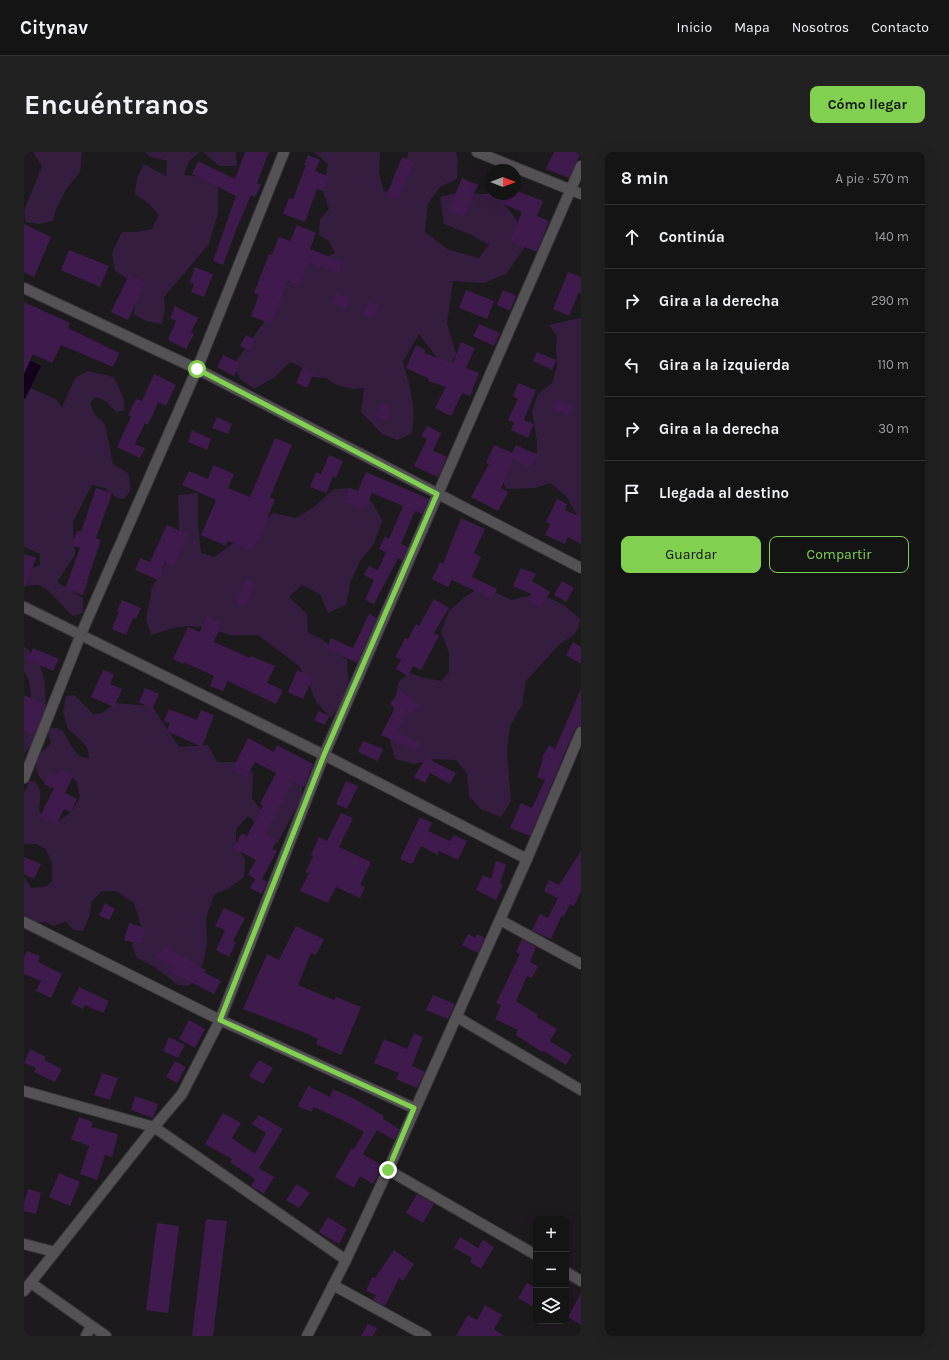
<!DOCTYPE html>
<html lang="es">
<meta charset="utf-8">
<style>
:root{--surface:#151415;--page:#222122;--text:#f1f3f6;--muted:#9d9ea0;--line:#343334;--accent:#81d050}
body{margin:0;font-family:Karla,sans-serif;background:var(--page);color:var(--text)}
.controls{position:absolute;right:12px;bottom:12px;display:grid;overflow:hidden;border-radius:8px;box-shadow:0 4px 16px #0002}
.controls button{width:36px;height:36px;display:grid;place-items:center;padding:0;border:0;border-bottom:1px solid var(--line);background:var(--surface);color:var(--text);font:20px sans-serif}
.compass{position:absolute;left:461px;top:12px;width:36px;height:36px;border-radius:50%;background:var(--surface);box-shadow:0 4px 16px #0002;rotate:90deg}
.stop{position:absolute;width:12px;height:12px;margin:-9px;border:3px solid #81d050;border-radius:50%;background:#fff}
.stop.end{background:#81d050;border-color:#fff;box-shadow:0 1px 4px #0008}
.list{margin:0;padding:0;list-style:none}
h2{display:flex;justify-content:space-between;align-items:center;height:52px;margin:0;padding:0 16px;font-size:17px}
h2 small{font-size:13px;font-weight:400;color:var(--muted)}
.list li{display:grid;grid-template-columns:26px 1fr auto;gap:12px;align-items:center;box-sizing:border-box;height:64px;padding:0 16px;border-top:1px solid var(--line)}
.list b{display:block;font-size:15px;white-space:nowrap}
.list em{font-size:13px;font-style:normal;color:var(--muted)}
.actions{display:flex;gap:8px;padding:12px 16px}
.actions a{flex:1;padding:9px 0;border:1px solid var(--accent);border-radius:8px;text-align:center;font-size:14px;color:var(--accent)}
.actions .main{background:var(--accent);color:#111}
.icon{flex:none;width:22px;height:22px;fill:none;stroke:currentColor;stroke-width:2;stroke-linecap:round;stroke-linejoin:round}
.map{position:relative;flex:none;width:557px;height:1184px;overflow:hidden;border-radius:8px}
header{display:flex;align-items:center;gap:24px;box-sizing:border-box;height:56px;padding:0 20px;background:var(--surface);border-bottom:1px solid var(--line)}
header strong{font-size:19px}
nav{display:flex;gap:22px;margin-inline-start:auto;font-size:14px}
.intro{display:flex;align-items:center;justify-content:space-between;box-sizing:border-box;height:96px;padding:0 24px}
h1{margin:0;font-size:28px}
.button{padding:10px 18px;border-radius:8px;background:var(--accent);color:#111;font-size:14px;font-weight:700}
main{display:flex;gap:24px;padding:0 24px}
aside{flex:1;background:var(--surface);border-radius:8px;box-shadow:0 4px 16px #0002}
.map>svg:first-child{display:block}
.green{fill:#351d3f}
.water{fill:#13001c}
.building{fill:#3f1b4d}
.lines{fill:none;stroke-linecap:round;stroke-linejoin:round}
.minor-casing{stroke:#383739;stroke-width:12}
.minor{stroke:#545255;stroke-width:10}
.route{stroke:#81d050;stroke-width:5}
</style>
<header>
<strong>Citynav</strong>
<nav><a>Inicio</a><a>Mapa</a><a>Nosotros</a><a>Contacto</a></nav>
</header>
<div class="intro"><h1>Encuéntranos</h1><a class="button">Cómo llegar</a></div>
<main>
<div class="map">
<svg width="557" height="1184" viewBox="0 0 557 1184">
<rect width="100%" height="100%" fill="#1c1a1c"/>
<g class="green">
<path d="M9 0H58L56 20 43 36 32 57 29 69 14 72 2 70 0 59 18 14Z"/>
<path d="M121 0H176L165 9 160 23 194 26V61L185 92 140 145 141 157 138 172 125 170 110 163 111 147 109 130 91 119 88 101 98 80H113L128 77 135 63 125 52 111 42 113 26 120 12 142 24 143 9 125 4Z"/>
<path d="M179 0H212L213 14H195Z"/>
<path d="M289 0H356L355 21 360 39 370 42 382 16 384 0H432L434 8 433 27 416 35 404 52 401 80 425 98 455 106 465 93 446 82 420 72 416 45 436 40 455 42 476 47 492 67 501 95 482 122 460 131 429 129 423 171 432 202 423 219 395 182 379 209C385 232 394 259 387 282L373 288 358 282 337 260 340 236 329 237 312 233 302 226 288 225 276 214 266 210 251 225 230 237 216 227 210 212 250 156 256 140 266 128 278 124 287 106 299 107 311 101 305 89 295 83 296 67 305 57 299 40V32L304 13 295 4Z"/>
<path d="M557 166V370L542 344 526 331 511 336 482 337 475 322 479 310 498 303 513 301V290L508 259 514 242 528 231 533 215 532 197 533 184 525 173 546 168Z"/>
<path d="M64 219 90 225 100 247V259L92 260 83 250 72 245 66 251 70 262 81 272 89 312 104 321 107 338 100 347 93 346 81 336 68 333 49 370 51 403 33 430 59 446V461L49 464C40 457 23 433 13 433 8 433 4 434 0 434V409L8 416 16 413V402L0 395V243L6 236 32 247 38 256 51 226Z"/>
<path d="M327 336 348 350 358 368 350 392 336 409 327 429 322 453 304 461 296 442 278 433 265 445 283 462 284 481 298 487 323 508 325 540 307 566 292 550 283 528 275 514 234 483H206L184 476 166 474 149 476 127 483 122 467 128 436 142 410 155 380 154 343 174 341V373L177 401 190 405 250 361 272 366 290 355 310 337Z"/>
<path d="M457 434 488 448C516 438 537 447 557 468L551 482 535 493 502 529 498 553 486 574 483 599 487 649 477 665 458 658 445 644 443 621 432 608 410 607 390 612 371 607 366 588 370 549 375 529 386 521 400 526 417 529 425 520V501L417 480 425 459 441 445Z"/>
<path d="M0 494C6 500 13 508 17 516 22 529 23 558 19 571 15 582 8 593 0 602V580L3 578 7 547 5 528 0 519Z"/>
<path d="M50 543 69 562 78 561 92 551 128 554 155 595 184 593 193 610H211L229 621 228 646 240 662 264 618 278 627V645L253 692 244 690 235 673 224 664 212 677V692L221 708 220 725 205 736 190 743 182 766 183 792 179 811 173 825 165 834 154 833 131 815 113 806 108 793 118 777 110 751 92 739H78L68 749 65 765 59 779 49 778 42 769 30 774 21 770 2 771 0 770V725L7 736 21 735 28 729V712L22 697 12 692H0V641L5 630 10 629C19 636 16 649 15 659L24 668 35 669 47 660 56 646 53 630 45 622 36 625 26 637 14 623 10 605 20 598 27 591 22 575 33 576 39 579 48 595 55 604 65 607 64 597 56 587 44 577 39 560 42 544Z"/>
</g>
<path class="water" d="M0 206 17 214 1 247 0 246Z"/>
<g class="building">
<path d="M221 0H245L233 31 237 33 231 45 227 43 212 78 199 113 189 109 212 44 168 22 174 9 211 27Z"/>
<path d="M530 0H557L545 26 522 17Z"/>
<path d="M284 3 296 8 291 19 305 25 299 39 293 37 281 70 259 62 265 46 269 47 282 13H280Z"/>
<path d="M378 5 390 10 374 49 362 44Z"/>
<path d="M438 26 454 33 439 65 424 59Z"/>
<path d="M491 38 519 49 513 64 525 69 513 100 486 89 498 60 456 42H491Z"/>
<path d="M0 72 27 85 10 125 0 120Z"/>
<path d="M273 73 292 81 286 97 319 110 315 121 285 110 276 133 264 129 247 172 227 164 235 143 230 141 245 102 248 103 255 85 266 89Z"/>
<path d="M45 98 85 114 76 135 37 118Z"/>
<path d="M171 115 189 122 180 145 167 140 170 132 166 130Z"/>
<path d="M544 120 557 125V141L555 140 545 164 529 157Z"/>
<path d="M105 123 121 130 104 168 87 160Z"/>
<path d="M442 138 470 149 463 167 435 156Z"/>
<path d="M479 138 492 144 486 159 473 153Z"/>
<path d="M312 141 326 146 322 156 308 151Z"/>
<path d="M0 150 46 171 44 176 95 201 89 215 37 193 28 211 9 202 0 222Z"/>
<path d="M345 150 354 153 350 166 341 163Z"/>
<path d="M151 154 174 166 167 180 170 182 162 197 144 188 152 169 146 166Z"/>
<path d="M455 172 476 181 470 194 449 184Z"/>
<path d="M222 183 231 188 225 199 216 194Z"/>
<path d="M437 190 451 196 442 216 455 221 446 244 438 241 427 264 411 256 422 235 404 229 405 227 382 216 392 193 401 198 400 201 429 211Z"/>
<path d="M513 200 532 208 528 218 509 209Z"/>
<path d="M199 203 216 211 210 224 193 215Z"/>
<path d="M279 215 290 220 283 236 272 231Z"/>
<path d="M130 222 152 233 142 254 134 250 124 273 121 271 111 292 121 296 116 306 93 295 107 265 104 263 112 247 118 249Z"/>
<path d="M494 231 512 238 500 268 510 272 504 286 487 278 490 271 484 268 494 247 489 244Z"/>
<path d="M534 247 549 254 545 264 530 256Z"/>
<path d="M358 251 367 256 361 269 351 264Z"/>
<path d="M193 265 208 272 204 282 188 276Z"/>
<path d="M403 274 417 281 409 299 423 305 414 325 390 314 403 287 397 284Z"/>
<path d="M168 278 187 287 183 298 164 290Z"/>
<path d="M251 286 268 293 246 345 251 348 229 399 204 389 202 394 177 383 192 348 158 333 165 319 184 327 189 313 210 322 204 336 226 345Z"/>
<path d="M470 293 488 301 492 293 514 303 508 316 489 307 477 336 484 340 474 359 447 345 465 312 462 311Z"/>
<path d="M305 303 319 309 312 326 309 324 302 341 286 335 292 320 297 322Z"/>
<path d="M342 320 405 347 398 362 391 359 377 392 384 395 378 408 374 406 350 452 341 448 350 428 340 423 345 414 354 418 362 400 355 397 361 384 365 387 379 354 348 341 341 358 321 349 326 336 334 339Z"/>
<path d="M72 336 88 341 72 386 77 388 63 429H64L59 443 41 437 56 396 48 393 53 379 57 380Z"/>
<path d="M533 347 543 352 541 358 557 365V392L544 385 541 392 521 383 526 372 522 370Z"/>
<path d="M437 366 461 377 450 401 457 405 448 425 473 437 468 447 428 428 424 435 408 427 416 410 419 412Z"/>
<path d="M143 373 163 382 150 414 141 410 134 428 111 418 116 406 126 410Z"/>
<path d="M0 402 12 406 1 435H0Z"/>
<path d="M497 416 512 422 508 429 526 440 517 456 504 448 507 442 489 434Z"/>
<path d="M222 428 231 432 221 455 212 451Z"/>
<path d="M538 429 550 436 542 450 530 443Z"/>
<path d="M410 447 425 456 410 481 415 484 397 518 389 514 384 524 372 517 377 508 372 505 381 486 384 487 392 472 395 474Z"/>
<path d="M98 448 117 456 112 467 109 466 102 483 88 477 95 460 93 459Z"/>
<path d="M345 462 353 466 333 511 303 497 307 486 329 496Z"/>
<path d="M183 464 198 471 190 490 226 506 227 504 251 514 243 531 259 538 252 552 204 529 199 539 186 534 190 524 160 510 159 512 149 507 164 475 176 480Z"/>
<path d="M549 490 557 495V512L542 503Z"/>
<path d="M9 496 35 507 29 519 4 508Z"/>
<path d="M79 518 90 522 86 532 98 537 90 555 67 545Z"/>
<path d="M273 518 289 525 279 547 264 540Z"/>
<path d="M121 536 135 542 128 557 115 550Z"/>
<path d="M557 537V574L553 575 551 577 506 684 486 676 497 651 508 656 521 628 513 625 519 607 518 606 525 593 531 597Z"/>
<path d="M376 539 395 553 388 562 383 558 373 580 395 591 391 599 357 583 371 556 366 552Z"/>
<path d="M0 543 22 553 9 583 0 579Z"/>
<path d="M145 557 173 568 177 558 190 563 178 595 143 579 146 571 140 569Z"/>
<path d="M295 559 305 564 301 573 290 568Z"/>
<path d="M224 586 250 600 253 593 289 612 280 635 268 629 242 682 253 688 248 697 253 699 238 727 243 730 238 742 226 736 231 727 224 723 232 708 209 696 218 681 223 684 239 654 236 652 252 621 231 610 223 625 208 618Z"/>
<path d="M339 589 359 597 354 609 334 600Z"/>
<path d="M403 604 412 611 432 621 426 632 406 621 401 631 390 625Z"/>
<path d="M36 618 49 624 41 641 53 647 47 660 40 657 32 673 16 665 30 636 20 632 25 621 32 624Z"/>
<path d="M322 629 334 634 323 657 312 652Z"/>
<path d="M317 661 329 666 315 695 347 710 336 733 341 735 336 746 312 735 304 751 276 739 285 721 282 720 289 704 287 703 295 685 303 689Z"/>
<path d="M396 665 408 671 404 679 426 689 430 683 443 689 434 708 415 699 414 703 397 694 388 712 376 707Z"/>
<path d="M557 699V739L550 754 546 752 540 764 538 763 527 787 518 783 508 778 516 762 524 766 534 746 520 739 525 728 535 733Z"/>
<path d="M0 705 17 712 10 727 0 722Z"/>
<path d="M472 709 482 712 476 731 479 733 472 748 452 738 459 723 467 727Z"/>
<path d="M81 751 91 757 85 768 75 763Z"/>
<path d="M200 756 221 766 209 789 212 791 205 805 192 798 201 778 191 774Z"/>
<path d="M105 771 121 776 117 792 100 788Z"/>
<path d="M272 774 300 787 292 803 287 801 274 833 310 848 312 845 337 855 317 903 292 892 294 887 284 882 219 857 243 802 255 808Z"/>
<path d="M444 782 451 786 453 782 461 786 454 801 438 793Z"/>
<path d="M498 787 512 795 506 810 514 814 508 826 503 824 492 849 514 863 513 865 533 877 526 889 548 903 542 913 520 899 518 900 492 883 494 878 471 867 477 853 472 851 496 802 492 800Z"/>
<path d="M139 794 182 818 181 821 197 829 190 842 145 819 148 814 133 806Z"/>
<path d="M3 799 16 804 14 810 38 822 27 846 12 839 17 829 0 822V805Z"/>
<path d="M55 835 85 849 79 861 61 853 59 857 47 851Z"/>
<path d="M409 843 431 852 424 867 402 858Z"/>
<path d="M165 868 181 877 171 896 155 887Z"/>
<path d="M390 881 399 885 388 914 401 920 393 936 372 927 375 921 350 911 360 887 383 897Z"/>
<path d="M145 885 161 893 154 906 139 899Z"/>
<path d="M6 897 22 905 20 908 38 917 31 930 10 920 12 916 0 911Z"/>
<path d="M235 908 249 916 239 932 225 924Z"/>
<path d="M151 909 162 915 153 931 142 925Z"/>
<path d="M78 921 94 926 86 948 70 943Z"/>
<path d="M284 934 306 945 309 937 329 946 360 964 359 967 375 977 370 988 353 978 339 1002 359 1014 349 1032 336 1024 330 1036 311 1025 328 996 330 997 340 980 326 972 290 955 287 960 274 954Z"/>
<path d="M111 944 134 952 129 966 107 958Z"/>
<path d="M199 961 217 971 208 986 231 1002 242 981 228 972 235 963 259 977 235 1016 250 1025 240 1042 227 1034 231 1027 206 1010 208 1007 181 992Z"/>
<path d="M55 965 69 970 67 975 94 982 88 1005 81 1003 73 1028 56 1022 65 994 47 987Z"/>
<path d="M35 1021 56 1030 46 1054 25 1045Z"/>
<path d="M273 1032 286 1041 275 1056 262 1048Z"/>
<path d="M4 1037 17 1041 12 1062 0 1059V1051Z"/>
<path d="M393 1042 410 1052 399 1071 382 1061Z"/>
<path d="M304 1065 323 1077 315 1092 295 1080Z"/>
<path d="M182 1067 203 1069 189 1184H168Z"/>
<path d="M133 1071 155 1074 144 1161 122 1158Z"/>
<path d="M436 1085 454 1096 459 1088 470 1095 457 1117 446 1110 448 1106 430 1096Z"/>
<path d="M370 1098 390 1112 379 1129 375 1126 361 1154 349 1148 352 1143 342 1139 348 1125 351 1126Z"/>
<path d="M503 1131 512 1136V1148L508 1154 494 1146Z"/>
<path d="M557 1141V1173L544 1165Z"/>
<path d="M461 1153 478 1163 470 1177 480 1184H432L444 1163 453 1168Z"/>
<path d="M344 1172 353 1176 349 1184H337Z"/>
</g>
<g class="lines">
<defs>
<g id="minor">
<path d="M453 0 557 42"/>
<path d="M0 136 173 217 557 416"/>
<path d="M0 455 300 603 503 707"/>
<path d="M0 626 57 482 173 217 260 0"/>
<path d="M476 768 557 812"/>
<path d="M0 770 196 868 390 956"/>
<path d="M433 865 557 938"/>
<path d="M0 939 130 975 322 1108"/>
<path d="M364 1018 512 1103"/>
<path d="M0 1092 31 1100"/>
<path d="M542 1120 557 1129"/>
<path d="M7 1131 82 1184"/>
<path d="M309 1133 402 1184"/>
<path d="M0 1139 130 975 158 942 196 868 300 603 557 14"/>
<path d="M62 1184 67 1174"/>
<path d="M283 1184 322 1108 364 1018 503 707 557 580"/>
</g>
</defs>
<use href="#minor" class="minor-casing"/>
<use href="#minor" class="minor"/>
</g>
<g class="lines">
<path class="route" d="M173 217 413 342 300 603 196 868 390 956 364 1018"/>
</g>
</svg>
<div class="controls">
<button>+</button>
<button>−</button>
<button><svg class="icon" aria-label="layers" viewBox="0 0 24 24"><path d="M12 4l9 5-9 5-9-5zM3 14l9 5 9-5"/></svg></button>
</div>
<svg class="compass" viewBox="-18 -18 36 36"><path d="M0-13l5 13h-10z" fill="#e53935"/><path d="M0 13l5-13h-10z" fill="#9d9ea0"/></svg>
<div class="stop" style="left:173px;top:217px"></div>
<div class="stop end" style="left:364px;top:1018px"></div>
</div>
<aside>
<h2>8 min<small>A pie · 570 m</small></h2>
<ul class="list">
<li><svg class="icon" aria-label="ahead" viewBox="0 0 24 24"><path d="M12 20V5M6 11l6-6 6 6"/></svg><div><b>Continúa</b></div><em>140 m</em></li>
<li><svg class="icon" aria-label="right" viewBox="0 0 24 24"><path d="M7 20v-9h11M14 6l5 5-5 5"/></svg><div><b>Gira a la derecha</b></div><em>290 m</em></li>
<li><svg class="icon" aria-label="left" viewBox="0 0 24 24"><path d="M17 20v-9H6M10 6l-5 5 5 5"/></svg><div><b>Gira a la izquierda</b></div><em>110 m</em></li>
<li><svg class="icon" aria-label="right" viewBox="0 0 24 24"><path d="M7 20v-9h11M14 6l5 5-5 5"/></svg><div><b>Gira a la derecha</b></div><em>30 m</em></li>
<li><svg class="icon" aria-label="arrive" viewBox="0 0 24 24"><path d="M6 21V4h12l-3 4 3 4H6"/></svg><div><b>Llegada al destino</b></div></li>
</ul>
<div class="actions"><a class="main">Guardar</a><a>Compartir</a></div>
</aside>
</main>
